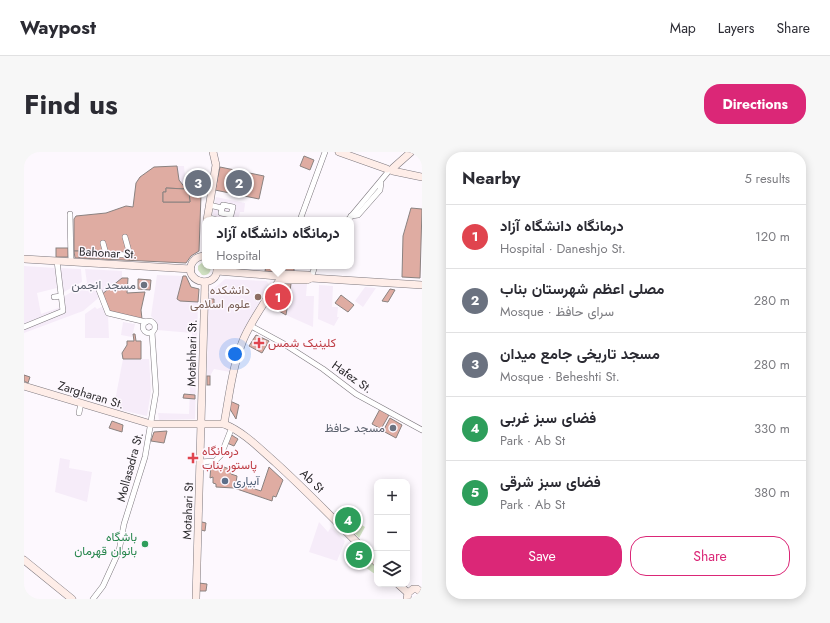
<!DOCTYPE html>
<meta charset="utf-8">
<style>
:root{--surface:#fff;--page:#f7f7f7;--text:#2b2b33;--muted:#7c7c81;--line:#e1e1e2;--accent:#db2777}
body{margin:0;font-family:Jost,Vazirmatn,sans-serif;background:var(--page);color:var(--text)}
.controls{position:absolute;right:12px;bottom:12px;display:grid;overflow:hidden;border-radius:8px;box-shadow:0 2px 10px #0003}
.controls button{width:36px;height:36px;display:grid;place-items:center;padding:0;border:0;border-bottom:1px solid var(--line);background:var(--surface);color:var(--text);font:20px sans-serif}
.you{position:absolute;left:211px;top:202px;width:14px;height:14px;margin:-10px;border:3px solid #fff;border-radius:50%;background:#1a73e8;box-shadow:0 0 0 6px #1a73e833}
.badge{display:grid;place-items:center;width:26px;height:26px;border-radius:50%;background:var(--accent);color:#fff;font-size:13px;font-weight:700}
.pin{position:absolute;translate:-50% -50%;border:2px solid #fff;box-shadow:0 1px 4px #0006}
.popup{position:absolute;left:178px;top:65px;width:152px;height:52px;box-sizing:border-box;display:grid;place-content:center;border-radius:8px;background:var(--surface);filter:drop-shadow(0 1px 3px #0005);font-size:13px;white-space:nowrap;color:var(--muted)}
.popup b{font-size:15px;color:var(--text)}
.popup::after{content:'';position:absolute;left:50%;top:100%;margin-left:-8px;border:8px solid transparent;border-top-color:var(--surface)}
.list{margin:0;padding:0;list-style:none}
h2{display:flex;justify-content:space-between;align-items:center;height:52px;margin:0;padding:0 16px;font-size:17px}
h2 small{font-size:13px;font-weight:400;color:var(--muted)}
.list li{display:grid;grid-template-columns:26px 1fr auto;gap:12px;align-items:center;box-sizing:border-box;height:64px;padding:0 16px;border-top:1px solid var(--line)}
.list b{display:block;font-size:15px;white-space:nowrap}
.list p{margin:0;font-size:13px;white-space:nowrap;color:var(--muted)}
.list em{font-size:13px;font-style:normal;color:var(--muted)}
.actions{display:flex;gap:8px;padding:12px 16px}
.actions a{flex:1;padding:9px 0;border:1px solid var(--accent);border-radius:16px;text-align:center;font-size:14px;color:var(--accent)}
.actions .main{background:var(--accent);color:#fff}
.icon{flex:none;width:22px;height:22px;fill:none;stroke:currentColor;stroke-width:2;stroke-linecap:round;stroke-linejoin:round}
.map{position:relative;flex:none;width:398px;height:447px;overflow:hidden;border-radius:16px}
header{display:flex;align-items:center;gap:24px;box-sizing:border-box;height:56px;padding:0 20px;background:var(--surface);border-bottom:1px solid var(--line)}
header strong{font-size:19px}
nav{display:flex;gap:22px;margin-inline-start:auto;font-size:14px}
.intro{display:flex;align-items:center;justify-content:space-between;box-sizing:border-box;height:96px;padding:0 24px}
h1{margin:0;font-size:28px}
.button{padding:10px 18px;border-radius:16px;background:var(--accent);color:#fff;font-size:14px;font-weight:700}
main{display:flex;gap:24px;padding:0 24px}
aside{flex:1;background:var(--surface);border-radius:16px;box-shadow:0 2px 10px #0003}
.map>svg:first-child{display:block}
.built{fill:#f6ecf9}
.green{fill:#d1e2c3}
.building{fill:#dfaca2;stroke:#8a8280}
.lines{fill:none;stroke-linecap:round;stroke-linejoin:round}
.street-casing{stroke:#7d787e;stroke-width:6}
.secondary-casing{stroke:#7d787e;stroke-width:8}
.street{stroke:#fff;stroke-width:5}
.secondary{stroke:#feede8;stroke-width:7}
.worship-dot{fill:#6b7280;stroke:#fdf8fe;stroke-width:1.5}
.education-dot{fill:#8d6e63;stroke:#fdf8fe;stroke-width:1.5}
.health-dot{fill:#e0444e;stroke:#fdf8fe;stroke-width:1.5}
.service-dot{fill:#5c6f8a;stroke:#fdf8fe;stroke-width:1.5}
.leisure-dot{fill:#2e9e5b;stroke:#fdf8fe;stroke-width:1.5}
.labels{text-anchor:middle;stroke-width:3;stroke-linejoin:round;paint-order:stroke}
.street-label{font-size:12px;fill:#2b292c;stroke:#fdf8fe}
.worship-label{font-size:12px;fill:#5b616d;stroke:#fdf8fe;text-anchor:end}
.education-label{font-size:12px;fill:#785e54;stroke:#fdf8fe;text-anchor:end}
.health-label{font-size:12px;fill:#be3a42;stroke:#fdf8fe;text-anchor:start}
.service-label{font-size:12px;fill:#4e5e75;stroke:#fdf8fe;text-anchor:start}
.leisure-label{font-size:12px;fill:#27864d;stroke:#fdf8fe;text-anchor:end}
</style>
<header>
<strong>Waypost</strong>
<nav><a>Map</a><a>Layers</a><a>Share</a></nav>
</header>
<div class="intro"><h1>Find us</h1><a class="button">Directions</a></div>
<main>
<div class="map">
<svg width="398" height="447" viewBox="0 0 398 447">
<rect width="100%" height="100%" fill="#fdf8fe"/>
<g class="built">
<path d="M153 14H160L161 24 166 27 167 35 179 37 178 43 166 40 159 34 155 28Z"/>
<path d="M192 45 221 51 220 60H216L214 68H198L188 65Z"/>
<path d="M0 114 31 116 33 136 13 141 17 162 40 154 39 145 63 131 61 117 98 119V126L59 159 0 181Z"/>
<path d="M35 116 57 117 58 130 38 141Z"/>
<path d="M133 123 159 124 153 147 156 149 174 150 171 267 135 268 134 261 165 262 168 181 133 178 132 169 127 164Z"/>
<path d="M201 127 243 129 245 133 213 191 206 220 190 217 186 224H183L184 152H190V147H185V138L192 135Z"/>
<path d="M267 132H283L282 144H290L289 175 262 163Z"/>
<path d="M295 133 309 134 308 155H314L313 165H315L310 174 294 167Z"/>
<path d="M341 135 352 136 339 155 331 149Z"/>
<path d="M80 154 84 163 85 186H61V162L71 155 73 157Z"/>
<path d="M99 170 111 172 108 185 97 183Z"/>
<path d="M99 207H125L127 239 123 264 92 257 90 254Z"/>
<path d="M36 306 46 308 45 316 68 320 63 350 31 340Z"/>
<path d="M295 370 304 380 307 375 321 389 313 409 285 400Z"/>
</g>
<g class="green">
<path d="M179 110H181V114H186C188 120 184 124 178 123L174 118V114Z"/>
<path d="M313 358 341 375 335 386 311 360Z"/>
<path d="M328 389 353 415V423C339 415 329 406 328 389Z"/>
</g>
<g class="building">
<path d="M280 4 290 8 286 18 276 14Z"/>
<path d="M153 14 155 28 162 37 142 36V40H139V50H166L165 40 177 43 175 99 167 104 162 111 55 106V99H50V67L52 64 82 61 102 54 109 55 112 31 116 25 130 15Z"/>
<path d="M196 15 240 24 235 47 191 38Z"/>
<path d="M168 26H181V36H167Z"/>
<path d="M142 36 161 37 165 40 166 50H139V40H142Z"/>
<path d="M387 56 398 57 396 126 378 125 379 84Z"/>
<rect x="32" y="96" width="12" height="9"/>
<path d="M50 99H55V106H51Z"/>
<path d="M242 114H257L254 120H248L241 119Z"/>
<path d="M261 114 270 115V120L260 119Z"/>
<path d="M159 124H162L167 135 175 137 174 150 156 149 153 147Z"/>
<path d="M98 126H104L103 141 121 140 117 158 118 167 85 160 77 143Z"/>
<path d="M114 127 127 128 126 138 114 137Z"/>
<path d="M259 131 267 132 262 163 246 154Z"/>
<path d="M366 137 371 138 364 150 358 149Z"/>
<path d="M317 143 330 153 324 160 311 151Z"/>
<path d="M185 147H190V152H184Z"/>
<path d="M109 182H111L112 189H117V207H99L98 201 103 193V189H110Z"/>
<path d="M232 183 245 189 238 201 225 194Z"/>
<path d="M0 223 6 225 4 231 0 229Z"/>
<rect x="183" y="224" width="3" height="9"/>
<path d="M160 242 171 243V247L159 246Z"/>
<path d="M206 249 215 253 212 267 206 257Z"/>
<path d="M356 257 365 263 357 277 348 272Z"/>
<path d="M366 266 378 273 372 286 359 279Z"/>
<path d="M88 269 99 273 98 280 85 276Z"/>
<path d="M143 279 140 291 127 289 130 280Z"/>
<path d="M206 282 214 287 210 294 203 291Z"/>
<path d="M187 312H192L208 318 207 322 213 324 212 331 237 339 245 315 259 328 252 345 249 344 248 349 210 336 192 335V332L189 331V325L186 326Z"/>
<path d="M174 369 182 371 181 379 173 377Z"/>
<path d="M175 431 183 432 182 439H174Z"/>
</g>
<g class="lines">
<defs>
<g id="street">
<path d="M185 53 198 56"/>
<path d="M199 53 209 55 207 63 197 61Z"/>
<path d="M46 62 47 110"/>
<path d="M327 64 334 63 356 38 357 31"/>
<path d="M183 65 193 68"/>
<path d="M276 68 301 0"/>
<path d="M324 68 364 20"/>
<path d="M79 91 82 102 106 103 101 85"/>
<path d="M257 122 260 114"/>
<path d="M287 126 291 114"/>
<path d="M75 138 84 161 122 170"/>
<path d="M30 145 37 144"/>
<circle cx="125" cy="175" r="6"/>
<path d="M227 174 260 192 299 217 332 242 398 278"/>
<path d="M0 175 39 159 33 109"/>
<path d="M55 261 57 251"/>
<path d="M176 310 191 309 197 303 208 275"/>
<path d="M69 447 79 434 95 399 100 372 121 305 132 240 128 180"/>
</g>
<g id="secondary">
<path d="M315 0 363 17"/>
<path d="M369 16 387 0"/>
<path d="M369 19 398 25"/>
<path d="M183 68 192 13 189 0"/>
<path d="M181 104C175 104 171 106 168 111 158 131 196 139 193 114"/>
<path d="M0 107 167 117"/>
<path d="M193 119 253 124 257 122 284 123 287 126 398 133"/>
<path d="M0 234 127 272H200C220 280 236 297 252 311 287 343 320 377 353 411"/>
<path d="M200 272C205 245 208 217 218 191 223 176 246 141 256 128H283L287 126"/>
<path d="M0 408 48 447"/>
<path d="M374 432 384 441"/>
<path d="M172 447 181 130"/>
<path d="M383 447 384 441 389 437H393L398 441"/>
</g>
</defs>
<use href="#street" class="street-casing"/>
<use href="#secondary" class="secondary-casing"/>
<use href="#street" class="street"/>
<use href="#secondary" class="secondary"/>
</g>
<g class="worship-dot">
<circle cx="120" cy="133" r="4"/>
<circle cx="369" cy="276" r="4"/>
</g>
<circle class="education-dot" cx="234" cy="145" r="4"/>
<g class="health-dot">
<path d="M233 185h4v4h4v4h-4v4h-4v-4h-4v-4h4z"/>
<path d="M167 300h4v4h4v4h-4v4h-4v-4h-4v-4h4z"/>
</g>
<circle class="service-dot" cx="201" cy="329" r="4"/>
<circle class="leisure-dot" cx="121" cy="392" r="4"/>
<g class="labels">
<g class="street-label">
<text transform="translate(84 101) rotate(3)" y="4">Bahonar St.</text>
<text transform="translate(168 201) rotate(-89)" y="4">Motahhari St.</text>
<text transform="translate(328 225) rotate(35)" y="4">Hafez St.</text>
<text transform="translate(67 243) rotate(17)" y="4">Zargharan St.</text>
<text transform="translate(106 315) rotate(-75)" y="4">Mollasadra St.</text>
<text transform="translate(288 329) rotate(44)" y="4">Ab St</text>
<text transform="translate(164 359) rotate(-88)" y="4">Motahari St</text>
</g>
<g class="worship-label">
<text x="112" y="137">مسجد انجمن</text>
<text x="361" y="280">مسجد حافظ</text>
</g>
<g class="education-label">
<text x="226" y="142">دانشکده<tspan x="226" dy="14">علوم اسلامی</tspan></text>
</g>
<g class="health-label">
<text x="244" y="195">کلینیک شمس</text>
<text x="178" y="303">درمانگاه<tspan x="178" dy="14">پاستور بناب</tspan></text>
</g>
<g class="service-label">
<text x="209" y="333">آبیاری</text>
</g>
<g class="leisure-label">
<text x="113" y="389">باشگاه<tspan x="113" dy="14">بانوان قهرمان</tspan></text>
</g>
</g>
</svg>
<div class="controls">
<button>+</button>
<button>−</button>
<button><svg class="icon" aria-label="layers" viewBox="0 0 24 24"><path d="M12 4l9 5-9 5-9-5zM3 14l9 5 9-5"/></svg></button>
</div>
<div class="you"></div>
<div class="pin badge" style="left:254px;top:145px;background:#e0444e">1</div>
<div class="popup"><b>درمانگاه دانشگاه آزاد</b>Hospital</div>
<div class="pin badge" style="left:215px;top:31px;background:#6b7280">2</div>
<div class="pin badge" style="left:174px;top:31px;background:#6b7280">3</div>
<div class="pin badge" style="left:324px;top:368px;background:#2e9e5b">4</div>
<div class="pin badge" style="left:335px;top:403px;background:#2e9e5b">5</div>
</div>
<aside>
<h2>Nearby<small>5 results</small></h2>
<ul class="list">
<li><span class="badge" style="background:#e0444e">1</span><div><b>درمانگاه دانشگاه آزاد</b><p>Hospital · Daneshjo St.</p></div><em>120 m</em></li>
<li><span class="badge" style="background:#6b7280">2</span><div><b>مصلی اعظم شهرستان بناب</b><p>Mosque · سرای حافظ</p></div><em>280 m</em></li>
<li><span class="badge" style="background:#6b7280">3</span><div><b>مسجد تاریخی جامع میدان</b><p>Mosque · Beheshti St.</p></div><em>280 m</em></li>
<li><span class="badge" style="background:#2e9e5b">4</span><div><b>فضای سبز غربی</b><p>Park · Ab St</p></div><em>330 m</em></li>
<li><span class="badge" style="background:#2e9e5b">5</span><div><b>فضای سبز شرقی</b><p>Park · Ab St</p></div><em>380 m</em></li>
</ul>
<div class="actions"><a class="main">Save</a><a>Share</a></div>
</aside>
</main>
